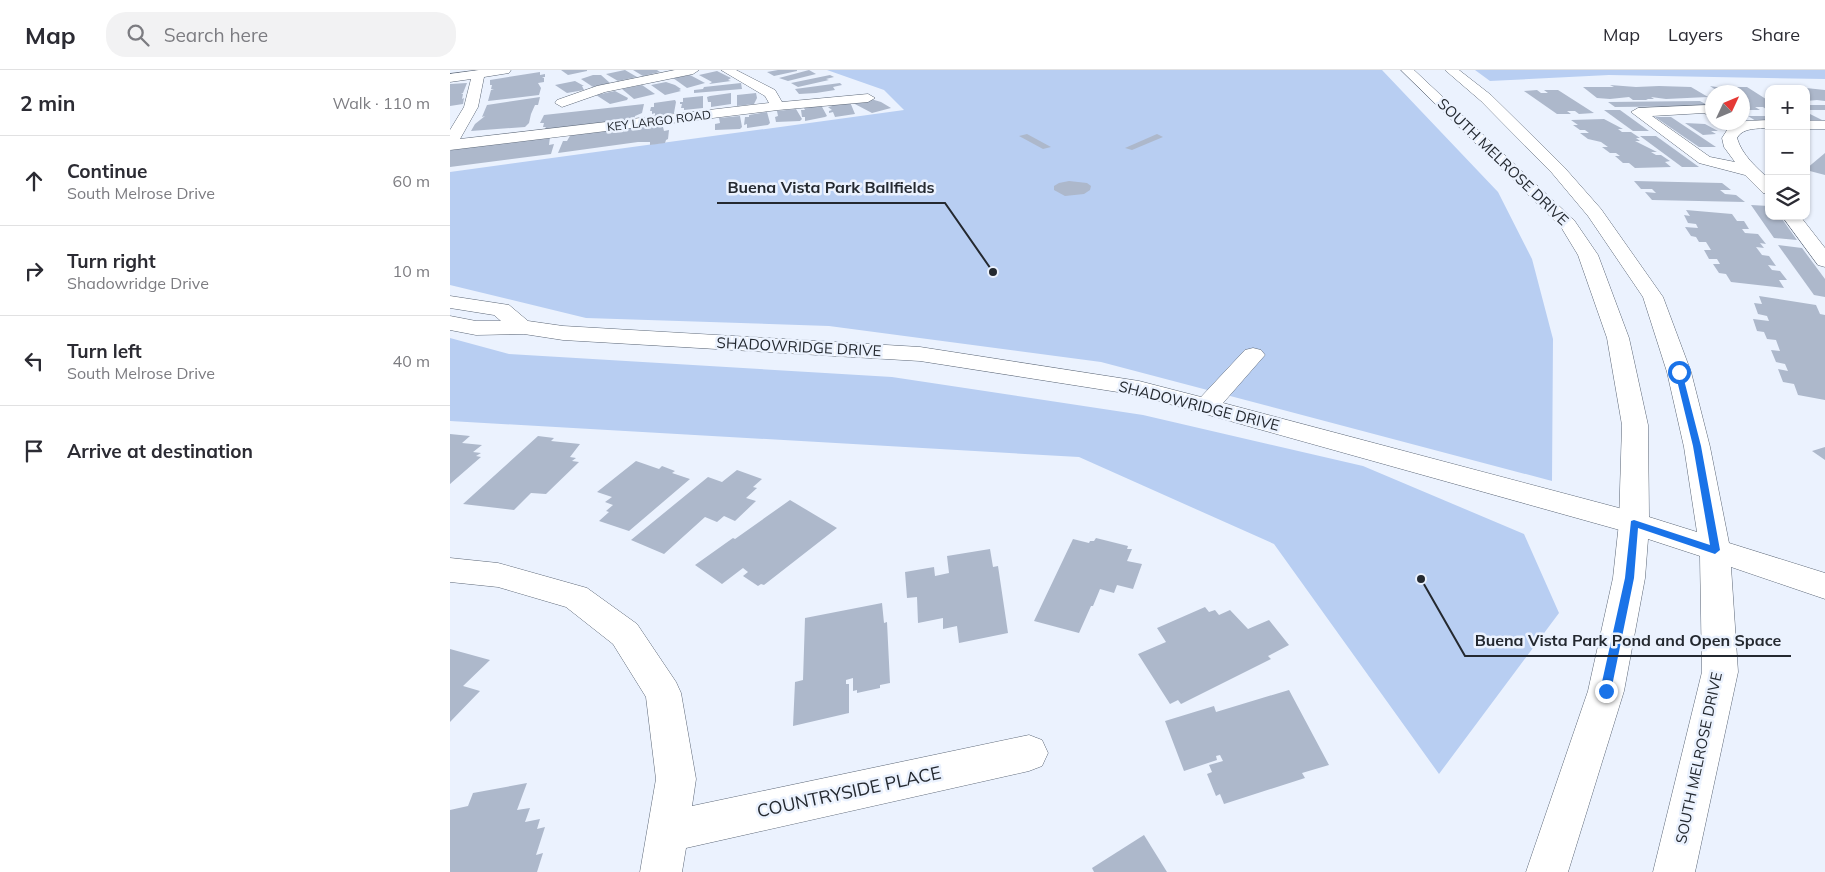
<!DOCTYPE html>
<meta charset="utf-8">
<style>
:root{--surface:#fff;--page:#f2f2f3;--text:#2b2b33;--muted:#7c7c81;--line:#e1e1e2}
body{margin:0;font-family:Mulish,sans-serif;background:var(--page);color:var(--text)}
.controls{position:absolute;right:15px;top:15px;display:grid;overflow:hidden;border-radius:10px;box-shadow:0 1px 4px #0004}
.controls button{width:45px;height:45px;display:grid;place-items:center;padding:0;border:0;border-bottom:1px solid var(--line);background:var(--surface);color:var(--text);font:25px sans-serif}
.compass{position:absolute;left:1255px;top:15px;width:45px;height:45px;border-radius:50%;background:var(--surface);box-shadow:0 1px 4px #0004;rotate:46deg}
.stop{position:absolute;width:15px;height:15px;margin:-11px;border:4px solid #1a73e8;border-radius:50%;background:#fff}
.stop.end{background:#1a73e8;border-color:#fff;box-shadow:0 1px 5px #0008}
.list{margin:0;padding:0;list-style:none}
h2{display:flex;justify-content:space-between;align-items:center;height:65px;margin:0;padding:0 20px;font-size:21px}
h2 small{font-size:16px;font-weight:400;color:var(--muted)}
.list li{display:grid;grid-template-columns:32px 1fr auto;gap:15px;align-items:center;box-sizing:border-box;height:90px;padding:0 20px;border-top:1px solid var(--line)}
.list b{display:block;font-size:19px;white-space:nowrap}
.list p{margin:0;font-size:16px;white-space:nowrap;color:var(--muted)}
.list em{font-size:16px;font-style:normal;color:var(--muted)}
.icon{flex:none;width:28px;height:28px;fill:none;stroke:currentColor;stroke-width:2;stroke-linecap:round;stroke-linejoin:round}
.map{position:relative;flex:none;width:1375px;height:802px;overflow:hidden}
header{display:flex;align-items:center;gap:30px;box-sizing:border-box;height:70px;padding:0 25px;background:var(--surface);border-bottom:1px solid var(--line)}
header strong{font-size:24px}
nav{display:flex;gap:28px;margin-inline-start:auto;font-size:18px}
.search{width:350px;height:45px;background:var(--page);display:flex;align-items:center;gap:12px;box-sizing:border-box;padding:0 18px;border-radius:20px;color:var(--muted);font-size:19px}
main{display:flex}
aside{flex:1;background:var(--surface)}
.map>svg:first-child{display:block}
.green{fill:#b8cef2}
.building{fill:#adb8cb}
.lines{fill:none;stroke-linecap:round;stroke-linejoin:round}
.minor-casing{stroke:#5c6777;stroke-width:1}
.major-casing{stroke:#5c6777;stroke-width:1}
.minor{fill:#fff;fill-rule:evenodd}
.major{fill:#fff;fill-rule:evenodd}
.route{fill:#1a73e8}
.labels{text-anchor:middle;stroke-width:5;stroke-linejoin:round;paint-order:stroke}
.far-street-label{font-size:12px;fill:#242930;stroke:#ebf2fe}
.street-label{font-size:15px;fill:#242930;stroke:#ebf2fe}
.near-street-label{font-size:18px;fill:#242930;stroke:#ebf2fe}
.leader{fill:none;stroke:#242930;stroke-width:2}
.callout-dot{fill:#242930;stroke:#ebf2fe;stroke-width:2}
.callout-label{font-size:16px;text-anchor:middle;font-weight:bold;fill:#242930;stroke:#ebf2fe;stroke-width:5;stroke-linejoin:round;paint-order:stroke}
</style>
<header>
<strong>Map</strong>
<div class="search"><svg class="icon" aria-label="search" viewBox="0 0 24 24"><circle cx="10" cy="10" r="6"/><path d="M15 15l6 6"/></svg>Search here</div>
<nav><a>Map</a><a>Layers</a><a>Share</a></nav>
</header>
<main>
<aside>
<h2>2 min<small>Walk · 110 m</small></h2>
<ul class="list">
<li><svg class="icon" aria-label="ahead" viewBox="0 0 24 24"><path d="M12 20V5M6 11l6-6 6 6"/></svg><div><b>Continue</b><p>South Melrose Drive</p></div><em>60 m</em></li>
<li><svg class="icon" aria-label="right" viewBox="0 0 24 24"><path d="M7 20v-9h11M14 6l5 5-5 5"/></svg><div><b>Turn right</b><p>Shadowridge Drive</p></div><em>10 m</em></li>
<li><svg class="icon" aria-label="left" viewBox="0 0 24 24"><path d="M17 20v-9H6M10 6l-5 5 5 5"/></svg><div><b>Turn left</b><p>South Melrose Drive</p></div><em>40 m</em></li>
<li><svg class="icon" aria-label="arrive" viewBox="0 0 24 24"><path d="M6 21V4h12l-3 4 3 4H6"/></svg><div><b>Arrive at destination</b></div></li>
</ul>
</aside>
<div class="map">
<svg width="1375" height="802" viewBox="0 0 1375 802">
<rect width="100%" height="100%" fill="#ebf2fe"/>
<g class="green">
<path d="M377 0H932L1048 122 1082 189 1103 269 1102 411 651 292 379 256 136 248 0 215V102L454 40 434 20Z"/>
<path d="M1025 0H1375V9L1159 5 1040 11Z"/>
<path d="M0 268 59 284 442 307 693 345 913 396 1074 464 1109 543 989 704 824 474 629 387 0 351Z"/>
</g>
<g class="building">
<path d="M111 0H137V1L118 5Z"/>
<path d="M175 0 187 7 168 11 156 4Z"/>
<path d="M183 0H207L210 2 193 6Z"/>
<path d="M328 0H347V1L324 6 317 2Z"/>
<path d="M359 0 366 4 338 11 329 8Z"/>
<path d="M267 1 281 8 278 10 281 11 259 14 262 12 249 5Z"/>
<path d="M90 2V5L95 4V7H92L94 8V12L88 13 91 18 89 25 38 31 41 20H44L41 19 42 15H40V10Z"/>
<path d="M143 5H151L160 13 143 17 131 9Z"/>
<path d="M240 5 255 13 237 18 223 8Z"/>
<path d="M380 5 384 7 376 9 379 10 348 17 341 13Z"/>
<path d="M125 11 134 16H132L134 20 117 23 105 15Z"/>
<path d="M216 12 225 15 231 19 229 20 231 21 215 25 201 15Z"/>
<path d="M17 13 13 23H11L13 24 12 29 14 28 13 34 0 36V14Z"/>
<path d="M291 13 292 19 244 23V20L253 19 254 17Z"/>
<path d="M390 13 392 15 383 17 385 20 366 23 349 24 345 19Z"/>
<path d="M192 15 205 24 184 29 172 19Z"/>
<path d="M1160 15 1186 17 1209 16 1241 17 1258 27 1216 29 1201 27 1204 29H1196L1198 30H1183L1179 27 1160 29 1147 28 1133 17H1164Z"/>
<path d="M1260 16 1286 20 1282 17H1297L1319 31V41L1313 37H1305L1310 40H1294L1292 38V22H1269Z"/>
<path d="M1356 18 1375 20V31L1367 30 1356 31Z"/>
<path d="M1087 20 1091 23H1098L1094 20H1108L1144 43 1129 44 1125 41H1117L1121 44H1107L1074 21Z"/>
<path d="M165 21 178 28 177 30 160 34 146 25Z"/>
<path d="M281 23V34L261 37V32H258L257 27 260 26Z"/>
<path d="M306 23 307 28 304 34 287 36V25Z"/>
<path d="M253 26V38L234 40V38H231L232 34H230V32H233V28Z"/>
<path d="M90 27 88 35H85L81 44 79 53 75 57 21 61 25 54 35 46 32 47 37 35Z"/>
<path d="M421 29 431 32 441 38 422 43 403 33Z"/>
<path d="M225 30 226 32 224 43 205 46V43L202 44V41H200L201 37H204V33Z"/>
<path d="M1250 31 1259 36 1165 37 1158 32Z"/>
<path d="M400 32 405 44 385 47 383 42 379 43V41L382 40 378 37 382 36 381 34Z"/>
<path d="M194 34 192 43 185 46 184 50 94 60 96 57H93L94 53H90L94 45Z"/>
<path d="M371 35 377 46 375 47 355 51V47H352L351 40H355L354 38Z"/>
<path d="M1356 35H1375V40H1360L1356 37Z"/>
<path d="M346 39 352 49 350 51 326 52 325 47 328 46 327 41Z"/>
<path d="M1154 40H1170L1199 61H1183Z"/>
<path d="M317 42 320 53 318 55 297 58V54L294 55 295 47H299V45Z"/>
<path d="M1356 42 1372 50H1356Z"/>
<path d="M290 46 292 57 290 59 265 60V54L270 53 269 48Z"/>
<path d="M1298 46H1319V52L1306 51Z"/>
<path d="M1205 47H1221L1266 77H1249Z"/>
<path d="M1154 49 1173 59H1168L1172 62H1181L1190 68H1186L1190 71H1185L1207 82H1201L1206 85H1211L1220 91 1215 92 1221 97 1185 98 1179 93H1173L1165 86H1170L1166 83H1160L1152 77H1158L1151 72 1138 69 1130 63H1139L1135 60H1130L1123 55H1128L1121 50Z"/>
<path d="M212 53 214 61 219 60 218 69 216 70 215 73 200 75V72H188L108 83 113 71H117L121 64Z"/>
<path d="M1235 53 1255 54 1268 61H1261L1266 64 1253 65Z"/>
<path d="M577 64 601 77 593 79 569 66Z"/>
<path d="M707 64 713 67 682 80 675 78Z"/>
<path d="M1190 66H1206L1249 97H1232Z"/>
<path d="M100 67 99 75 104 74 101 84 0 97V81L3 79Z"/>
<path d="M1375 83V105L1356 100V99Z"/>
<path d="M619 111 637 113 641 116 640 120 634 124 615 126 604 120V116L609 113Z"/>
<path d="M1184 111 1272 113 1281 120H1270L1275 124 1286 125 1295 132 1202 130 1195 122 1206 123 1202 119H1191Z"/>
<path d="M1301 135 1319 136V146H1330L1347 170 1324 168Z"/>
<path d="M1236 140 1282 144 1287 151H1294L1299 159H1292L1295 163 1308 164 1316 174 1310 173 1314 178 1306 177 1312 185 1319 186 1326 196 1318 195 1322 200 1330 201 1337 210H1329L1334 218 1281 212 1276 204 1269 203 1263 194H1270L1267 189H1259L1254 180H1261L1256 172H1249L1246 167 1241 166 1235 157 1248 158 1246 154 1238 153 1234 145 1240 146Z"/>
<path d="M1328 175 1352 178 1375 209V227L1364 225Z"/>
<path d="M1309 226 1366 235 1370 244 1375 245V330L1348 325 1344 314 1333 312 1328 299 1338 301 1335 294 1326 292 1321 280 1330 281 1326 270 1317 269 1314 262 1307 261 1303 249 1319 251 1317 246 1308 244 1304 233 1312 234Z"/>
<path d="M0 364 20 366 12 373 32 375 23 382 31 383 26 386 31 387 0 414Z"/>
<path d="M88 366 104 368 101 371 130 374 120 387 126 388 122 391 129 392 96 424 81 423 64 440 13 434Z"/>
<path d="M1375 377V390L1362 381Z"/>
<path d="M186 391 209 399 212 396 225 401 222 403 240 409 179 461 149 451 159 442 156 441 163 435 155 432 162 427 147 422Z"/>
<path d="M287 400 312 409 303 417 307 418 296 428 306 431 285 451 274 446 267 452 255 447 214 484 181 470 258 407 272 412Z"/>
<path d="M340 430 387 458 314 515 311 514 308 516 293 506 298 502 293 498 272 514 245 495 283 468 285 469Z"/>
<path d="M646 468 678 476 677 479H682L677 491 692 494 683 519 667 515 664 523 650 519 643 536H641L629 563 584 551 623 469 639 473 640 471H644Z"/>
<path d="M540 479 543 497 548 496 558 563 509 573 507 556 493 559V548L468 553 467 527 457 528 455 502 484 497 485 506 499 503 497 486Z"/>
<path d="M432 533 434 553 437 552 440 613 430 615V618L407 623V620L403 621V608L396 610V614H399V643L343 656 345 612 353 610 355 548Z"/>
<path d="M755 537 759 542 765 540 769 545 780 540 798 559 819 550 839 575 818 586 821 589 731 634 728 630 720 634 688 584 716 572 707 558Z"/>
<path d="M0 579 40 590 13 616 30 621 0 652Z"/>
<path d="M839 620 879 695 852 703 855 708 774 734 770 724 766 726 757 704 762 702 759 695 773 691 770 685 766 686 767 690 734 701 715 651 764 636 766 642Z"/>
<path d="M77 713 67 740 80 738 75 752 90 749 87 759 95 757 86 785 93 783 87 802H0V740L18 736 23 723Z"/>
<path d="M694 765 717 802H644L642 798Z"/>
</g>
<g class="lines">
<defs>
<g id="minor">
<path d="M29 0H61L59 3 34 7 28 37 10 69 319 33 315 26 271 0H286L325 20 332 32 418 24 425 28 418 32 328 40 0 80V60L14 37 21 9 0 12V4Z"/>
<path d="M225 0H249L243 4 155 22 112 37 105 33 107 30 147 16Z"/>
<path d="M1257 35 1262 37V47L1254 43 1202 46 1260 87 1285 92 1274 77 1272 68 1279 57 1296 51 1319 50V58C1308 59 1293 57 1287 68 1292 85 1306 97 1319 109V124L1313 123 1295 105 1249 93 1181 42 1188 38Z"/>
<rect x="1356" y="51" width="19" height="8"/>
<path d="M1332 146H1350L1375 178V197L1368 195Z"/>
<path d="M0 226 59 235 78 251 113 256 470 277 689 311 751 327 795 280 803 278 811 280 815 285 773 333 1184 442 1194 445 1199 453 1194 461 1184 464 687 325 470 291 113 270 74 264 26 265 0 260V246L26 251H51L44 245 0 238Z"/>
<path d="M0 488 48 493 137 518 187 554 226 612 231 623 246 709 242 736 579 665 592 670 598 683 592 696 579 701 236 778 232 802H190L206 709 196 627 163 574 116 537 48 517 0 512Z"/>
</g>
<path id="major" d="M951 0H964L1124 150 1148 185 1179 268 1198 355 1199 447 1247 462 1234 377 1217 302 1193 227 1138 146 1102 103 1031 31 995 0H1009L1041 25 1114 97 1151 139 1213 227 1241 302 1260 377 1279 473 1375 503V529L1281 497 1288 602 1245 802H1203L1252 602 1250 486 1198 469 1195 508 1174 621 1118 802H1076L1138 621 1163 508 1169 453 1172 355 1157 268 1128 185 1111 157Z"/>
</defs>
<use href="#minor" class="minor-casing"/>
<use href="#major" class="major-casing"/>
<use href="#minor" class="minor"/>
<use href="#major" class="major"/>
</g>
<path class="route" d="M1229 300 1232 302 1251 376 1270 480 1265 484 1188 458 1184 508 1161 621 1156 626 1150 621 1175 508 1181 451 1184 450 1260 475 1243 376 1225 302Z"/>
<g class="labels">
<g class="far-street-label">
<text transform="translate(209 51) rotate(-7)" y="4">KEY LARGO ROAD</text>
</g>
<g class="street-label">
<text transform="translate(1053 92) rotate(44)" y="5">SOUTH MELROSE DRIVE</text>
<text transform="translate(349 277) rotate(3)" y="5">SHADOWRIDGE DRIVE</text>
<text transform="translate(749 336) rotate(14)" y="5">SHADOWRIDGE DRIVE</text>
<text transform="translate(1249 688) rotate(-78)" y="5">SOUTH MELROSE DRIVE</text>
</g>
<g class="near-street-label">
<text transform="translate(399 722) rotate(-12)" y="6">COUNTRYSIDE PLACE</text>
</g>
</g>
<path class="leader" d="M543 202L495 133H267M971 509L1015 586H1341"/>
<g class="callout-dot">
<circle cx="543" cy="202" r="5"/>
<circle cx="971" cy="509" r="5"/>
</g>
<g class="callout-label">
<text x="381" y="123">Buena Vista Park Ballfields</text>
<text x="1178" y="576">Buena Vista Park Pond and Open Space</text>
</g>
</svg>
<div class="controls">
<button>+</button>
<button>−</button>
<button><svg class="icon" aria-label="layers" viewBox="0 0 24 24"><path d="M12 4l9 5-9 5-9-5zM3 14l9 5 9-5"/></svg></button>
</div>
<svg class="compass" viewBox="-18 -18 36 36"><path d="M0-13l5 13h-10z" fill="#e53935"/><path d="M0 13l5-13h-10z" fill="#7c7c81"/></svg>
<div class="stop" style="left:1229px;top:302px"></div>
<div class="stop end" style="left:1156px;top:621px"></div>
</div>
</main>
